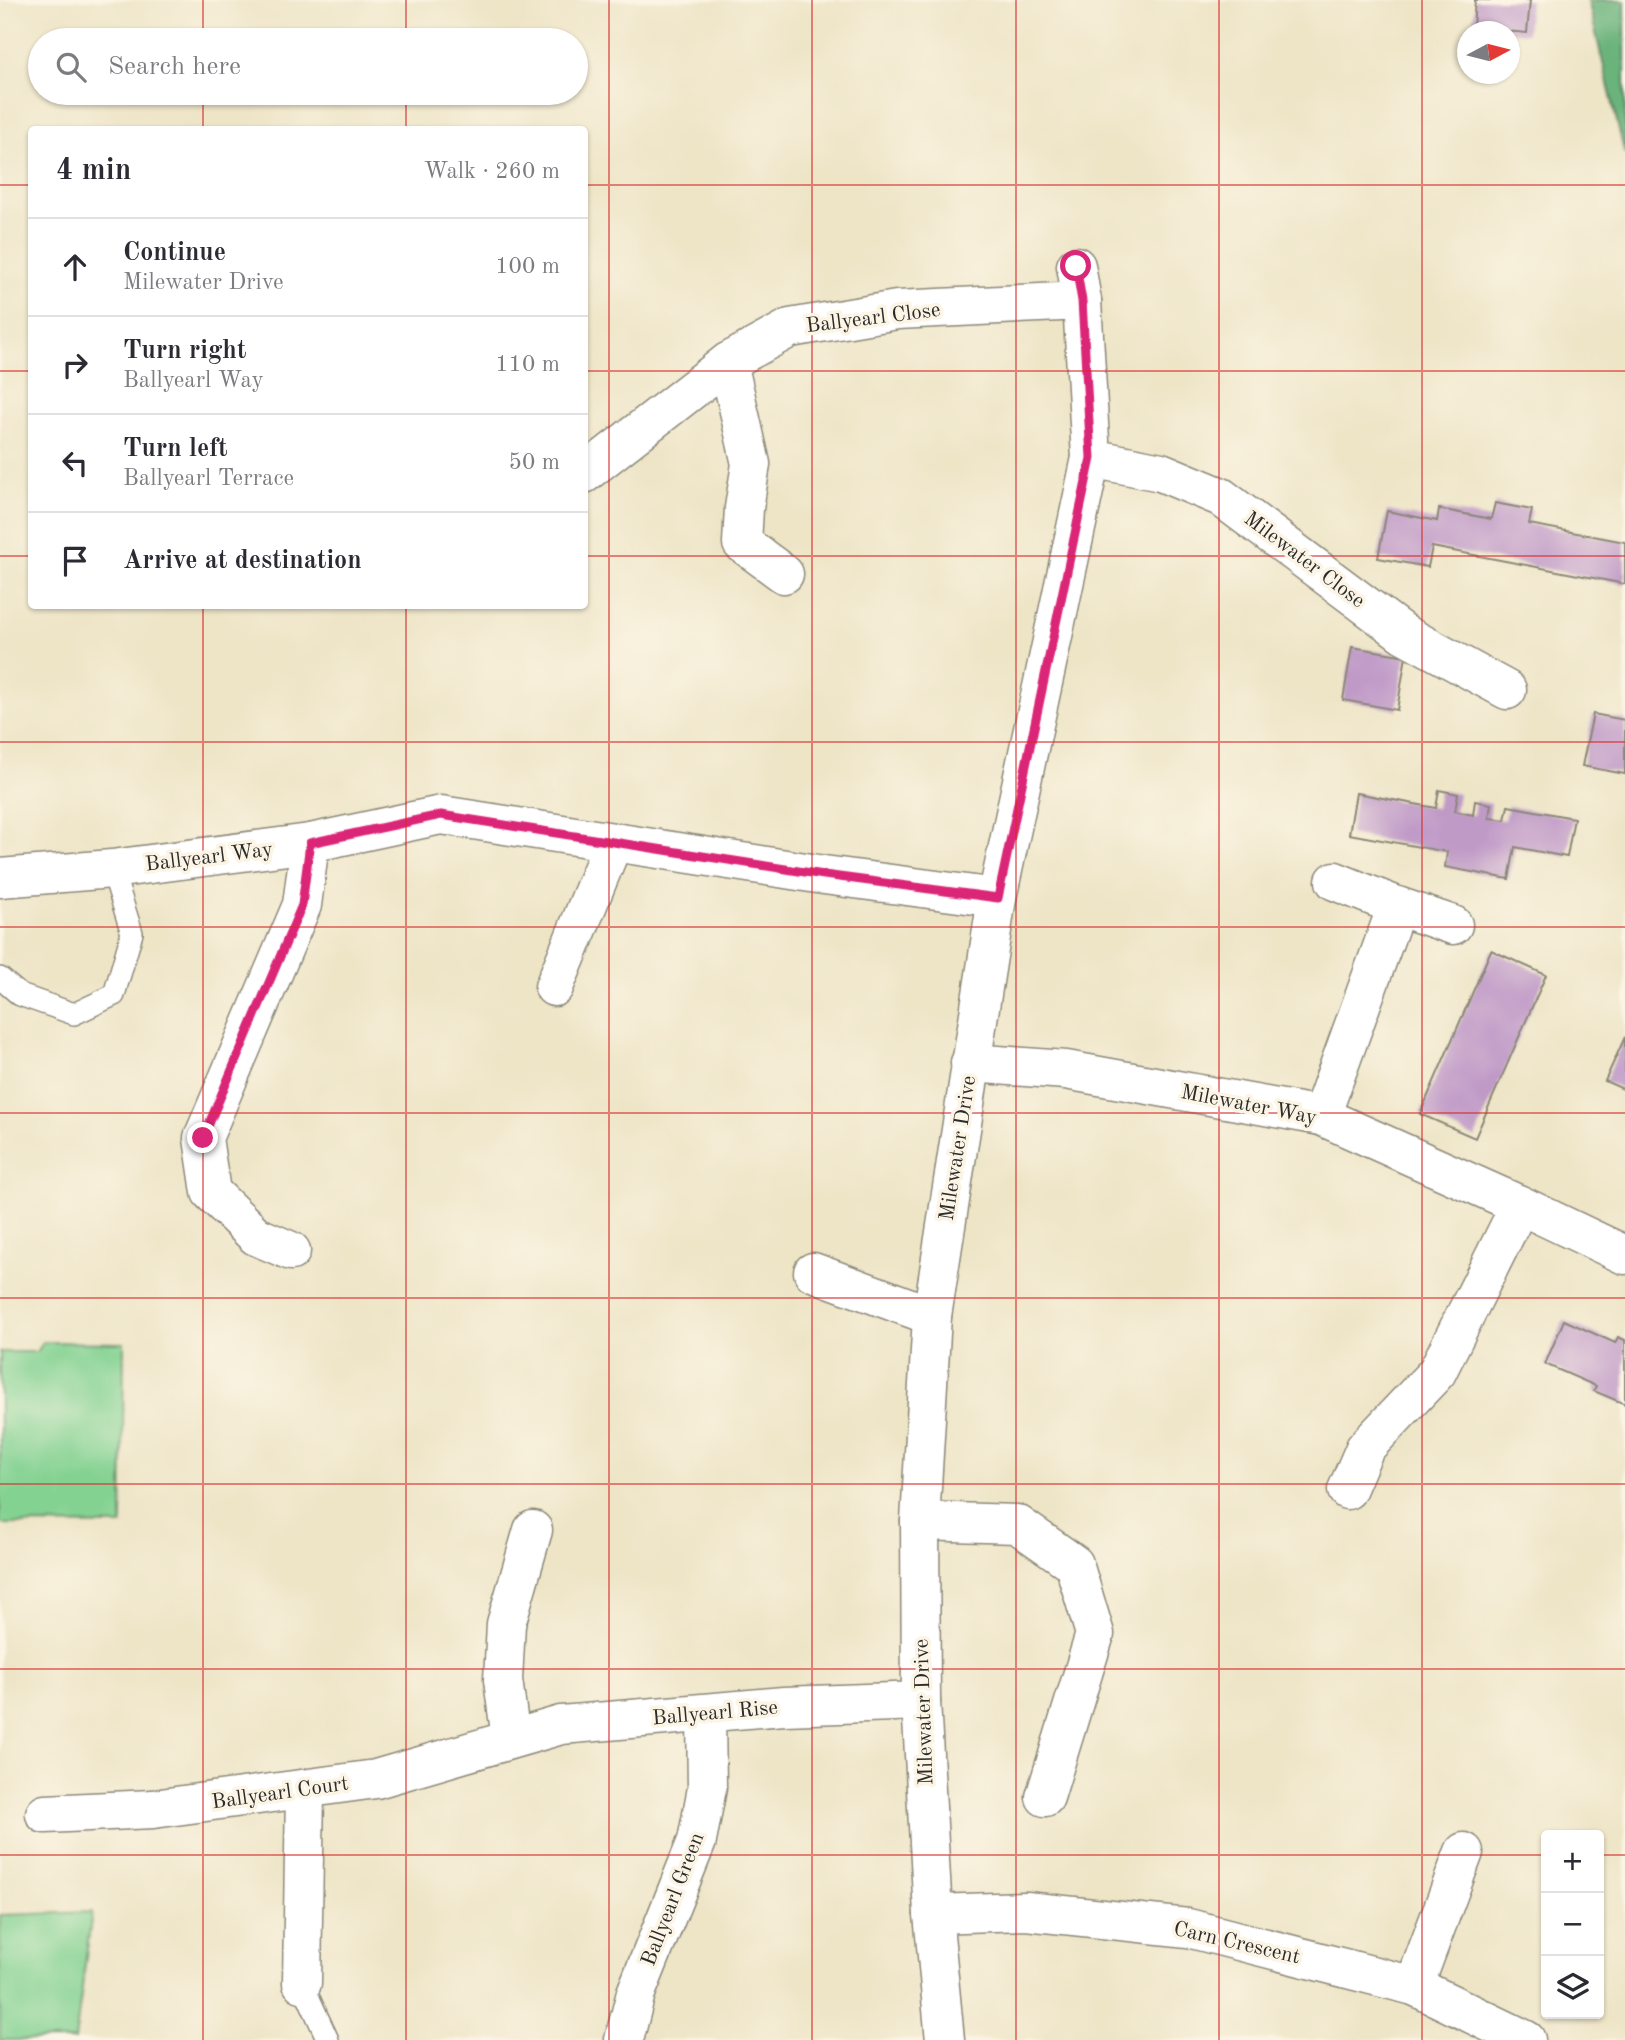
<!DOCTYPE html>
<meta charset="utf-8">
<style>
:root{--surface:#fff;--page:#f7f7f7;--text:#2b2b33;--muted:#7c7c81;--line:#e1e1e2}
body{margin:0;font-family:"Old Standard TT",serif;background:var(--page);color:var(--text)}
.controls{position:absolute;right:21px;bottom:21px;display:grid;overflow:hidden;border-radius:7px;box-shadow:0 2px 5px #0004}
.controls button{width:63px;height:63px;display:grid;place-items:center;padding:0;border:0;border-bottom:2px solid var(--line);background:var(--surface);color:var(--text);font:35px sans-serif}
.compass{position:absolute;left:1457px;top:21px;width:63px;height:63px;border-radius:50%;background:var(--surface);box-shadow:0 2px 5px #0004;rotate:83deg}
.stop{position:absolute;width:21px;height:21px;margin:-16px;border:5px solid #db2777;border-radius:50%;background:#fff}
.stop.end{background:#db2777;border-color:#fff;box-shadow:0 2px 7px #0008}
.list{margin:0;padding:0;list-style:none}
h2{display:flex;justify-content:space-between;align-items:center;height:91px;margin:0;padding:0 28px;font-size:30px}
h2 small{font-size:23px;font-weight:400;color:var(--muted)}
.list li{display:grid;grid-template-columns:46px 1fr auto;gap:21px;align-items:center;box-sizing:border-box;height:98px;padding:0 28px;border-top:2px solid var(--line)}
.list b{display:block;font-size:26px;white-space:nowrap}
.list p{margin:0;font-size:23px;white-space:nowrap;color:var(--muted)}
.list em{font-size:23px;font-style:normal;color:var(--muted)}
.icon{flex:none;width:38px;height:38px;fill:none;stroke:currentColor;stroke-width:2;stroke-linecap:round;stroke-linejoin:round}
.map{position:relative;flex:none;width:1625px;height:2040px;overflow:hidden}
.search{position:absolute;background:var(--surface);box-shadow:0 2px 5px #0004;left:28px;top:28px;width:560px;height:77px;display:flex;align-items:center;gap:18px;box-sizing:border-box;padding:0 24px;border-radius:38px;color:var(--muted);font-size:26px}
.panel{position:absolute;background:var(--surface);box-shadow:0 2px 5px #0004;left:28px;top:126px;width:560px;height:483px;border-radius:7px}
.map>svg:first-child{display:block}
.green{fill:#83d292;stroke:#577e5e;stroke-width:2}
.forest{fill:#6ab47c;stroke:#4a7054;stroke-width:2}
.building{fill:#bf9ac7}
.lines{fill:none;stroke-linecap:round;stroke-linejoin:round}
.lane-casing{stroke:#8c8879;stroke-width:24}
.street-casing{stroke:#8c8879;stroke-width:41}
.lane{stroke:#fff;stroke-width:21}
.street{stroke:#fff;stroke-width:38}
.route{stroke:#db2777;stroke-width:9}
.grid{fill:none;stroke:#d62828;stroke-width:2;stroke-opacity:0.55}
.labels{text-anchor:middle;stroke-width:7;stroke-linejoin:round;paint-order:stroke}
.street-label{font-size:21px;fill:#2b2b2b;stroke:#fcf5e5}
</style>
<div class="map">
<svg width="1625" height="2040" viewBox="0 0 1625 2040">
<rect width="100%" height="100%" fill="#fcf5e5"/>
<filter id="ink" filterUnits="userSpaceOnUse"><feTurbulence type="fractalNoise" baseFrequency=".0143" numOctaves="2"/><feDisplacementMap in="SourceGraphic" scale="14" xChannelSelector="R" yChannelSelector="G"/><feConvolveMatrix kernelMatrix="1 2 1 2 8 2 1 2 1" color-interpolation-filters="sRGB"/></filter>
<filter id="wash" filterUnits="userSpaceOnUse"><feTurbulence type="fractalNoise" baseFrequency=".00686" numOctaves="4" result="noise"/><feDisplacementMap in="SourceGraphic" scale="28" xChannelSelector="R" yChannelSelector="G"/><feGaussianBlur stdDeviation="1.57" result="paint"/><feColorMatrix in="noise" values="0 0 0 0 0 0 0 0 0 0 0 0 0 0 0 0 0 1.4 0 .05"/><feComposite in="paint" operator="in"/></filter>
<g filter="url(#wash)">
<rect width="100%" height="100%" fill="#eee5c7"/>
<g class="green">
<path d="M43 1342 124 1343 122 1525 0 1524V1352H37Z"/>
<path d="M92 1912 75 2040H0V1915Z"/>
</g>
<path class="forest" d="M1588 0H1625V155Z"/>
<g id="blocks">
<g class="building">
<path d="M1475 0H1530L1527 33 1473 28Z"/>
<path d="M1495 503 1532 510 1529 524 1625 542V584L1432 547 1428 567 1378 558 1387 511 1437 521 1439 509 1491 519Z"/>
<path d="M1352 647 1406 656 1397 710 1343 700Z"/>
<path d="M1593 714 1625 720V774L1582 766Z"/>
<path d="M1439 790 1458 794 1455 811 1473 815 1475 801 1491 804 1489 818 1505 820 1508 806 1574 818 1567 857 1515 847 1509 879 1445 867 1447 852 1349 834 1356 793 1436 808Z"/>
<path d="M1491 950 1546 975 1475 1138 1420 1114Z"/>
<path d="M1625 1037V1090L1605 1081Z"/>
<path d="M1564 1320 1615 1343 1618 1337 1625 1340V1404L1594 1391 1596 1386 1545 1364Z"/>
</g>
</g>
</g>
<g filter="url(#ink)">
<use href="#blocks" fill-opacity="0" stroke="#8c8879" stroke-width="2"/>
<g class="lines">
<defs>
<g id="lane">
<path d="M0 978 20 995 74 1014 114 995 132 933 112 869"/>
<path d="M302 1983 328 2040"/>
</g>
<g id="street">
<path d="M728 362 751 464 744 508 742 543 784 574"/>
<path d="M1091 458 1161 472 1221 497 1404 634 1507 690"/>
<path d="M584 474 728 362 790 328 897 310 1082 301"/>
<path d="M0 878 112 869 310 843 441 815 824 875 997 898"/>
<path d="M1335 881 1397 906 1453 925"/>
<path d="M554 987 613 843"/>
<path d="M970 1063 1066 1070 1321 1116 1520 1205 1625 1255"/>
<path d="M1321 1116 1397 906"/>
<path d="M291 1251 256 1236 211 1192 203 1138 302 905 310 843"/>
<path d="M813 1272 932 1316"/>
<path d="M1347 1490 1365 1448 1437 1372 1520 1205"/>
<path d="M920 1521 1017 1524 1074 1564 1095 1634 1045 1797"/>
<path d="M511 1739 503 1680 506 1624 533 1530"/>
<path d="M45 1814 153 1809 376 1779 561 1725 784 1706 921 1701"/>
<path d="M933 1914 1026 1911 1188 1928 1414 1986 1526 2040"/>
<path d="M302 1983 305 1789"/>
<path d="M1414 1986 1464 1852"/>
<path d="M624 2040 636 1993 697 1841 707 1788 706 1714"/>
<path d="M945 2040 933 1914 921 1701 920 1521 932 1316 997 898 1091 458 1082 301 1076 266"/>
</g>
</defs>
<use href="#lane" class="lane-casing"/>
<use href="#street" class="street-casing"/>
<use href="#lane" class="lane"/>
<use href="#street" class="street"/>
</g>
</g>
<g class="lines" filter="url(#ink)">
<path class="route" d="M203 1138 302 905 310 843 441 815 824 875 998 898 1091 458 1082 301 1076 266"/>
</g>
<path class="grid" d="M203 0V40M406 0V40M609 0V2040M812 0V2040M1016 0V2040M1219 0V2040M1422 0V2040M203 93V130M406 93V130M0 185H32M584 185H1625M0 371H32M584 371H1625M0 556H32M584 556H1625M203 606V2040M406 606V2040M0 742H1625M0 927H1625M0 1113H1625M0 1298H1625M0 1484H1625M0 1669H1625M0 1855H1546M1599 1855H1625"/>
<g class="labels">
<g class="street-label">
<text transform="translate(873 317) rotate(-7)" y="7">Ballyearl Close</text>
<text transform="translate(1305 559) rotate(37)" y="7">Milewater Close</text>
<text transform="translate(209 856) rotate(-7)" y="7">Ballyearl Way</text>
<text transform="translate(1249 1104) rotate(11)" y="7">Milewater Way</text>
<text transform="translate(957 1148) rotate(-81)" y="7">Milewater Drive</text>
<text transform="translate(715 1712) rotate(-5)" y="7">Ballyearl Rise</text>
<text transform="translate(923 1712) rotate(-92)" y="7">Milewater Drive</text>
<text transform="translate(280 1792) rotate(-8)" y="7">Ballyearl Court</text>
<text transform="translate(672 1899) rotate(-69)" y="7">Ballyearl Green</text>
<text transform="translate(1237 1942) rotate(13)" y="7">Carn Crescent</text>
</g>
</g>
</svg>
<div class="controls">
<button>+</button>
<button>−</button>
<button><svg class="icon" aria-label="layers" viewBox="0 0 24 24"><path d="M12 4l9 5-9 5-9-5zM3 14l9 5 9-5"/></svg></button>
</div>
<svg class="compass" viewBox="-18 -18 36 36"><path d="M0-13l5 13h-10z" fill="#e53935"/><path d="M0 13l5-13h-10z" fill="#7c7c81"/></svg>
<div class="stop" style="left:1076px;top:266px"></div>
<div class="stop end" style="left:203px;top:1138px"></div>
<div class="search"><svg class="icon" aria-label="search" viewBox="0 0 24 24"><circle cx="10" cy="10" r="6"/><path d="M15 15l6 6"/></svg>Search here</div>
<section class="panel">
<h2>4 min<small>Walk · 260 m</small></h2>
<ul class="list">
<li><svg class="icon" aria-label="ahead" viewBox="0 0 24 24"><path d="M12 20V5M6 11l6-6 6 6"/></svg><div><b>Continue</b><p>Milewater Drive</p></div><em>100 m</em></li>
<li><svg class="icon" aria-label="right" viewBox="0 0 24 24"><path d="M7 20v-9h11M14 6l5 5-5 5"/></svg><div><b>Turn right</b><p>Ballyearl Way</p></div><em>110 m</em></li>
<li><svg class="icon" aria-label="left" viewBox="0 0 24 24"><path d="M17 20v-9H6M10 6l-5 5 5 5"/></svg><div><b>Turn left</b><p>Ballyearl Terrace</p></div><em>50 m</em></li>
<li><svg class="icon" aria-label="arrive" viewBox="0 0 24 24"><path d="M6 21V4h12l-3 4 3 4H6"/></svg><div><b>Arrive at destination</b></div></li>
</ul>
</section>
</div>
